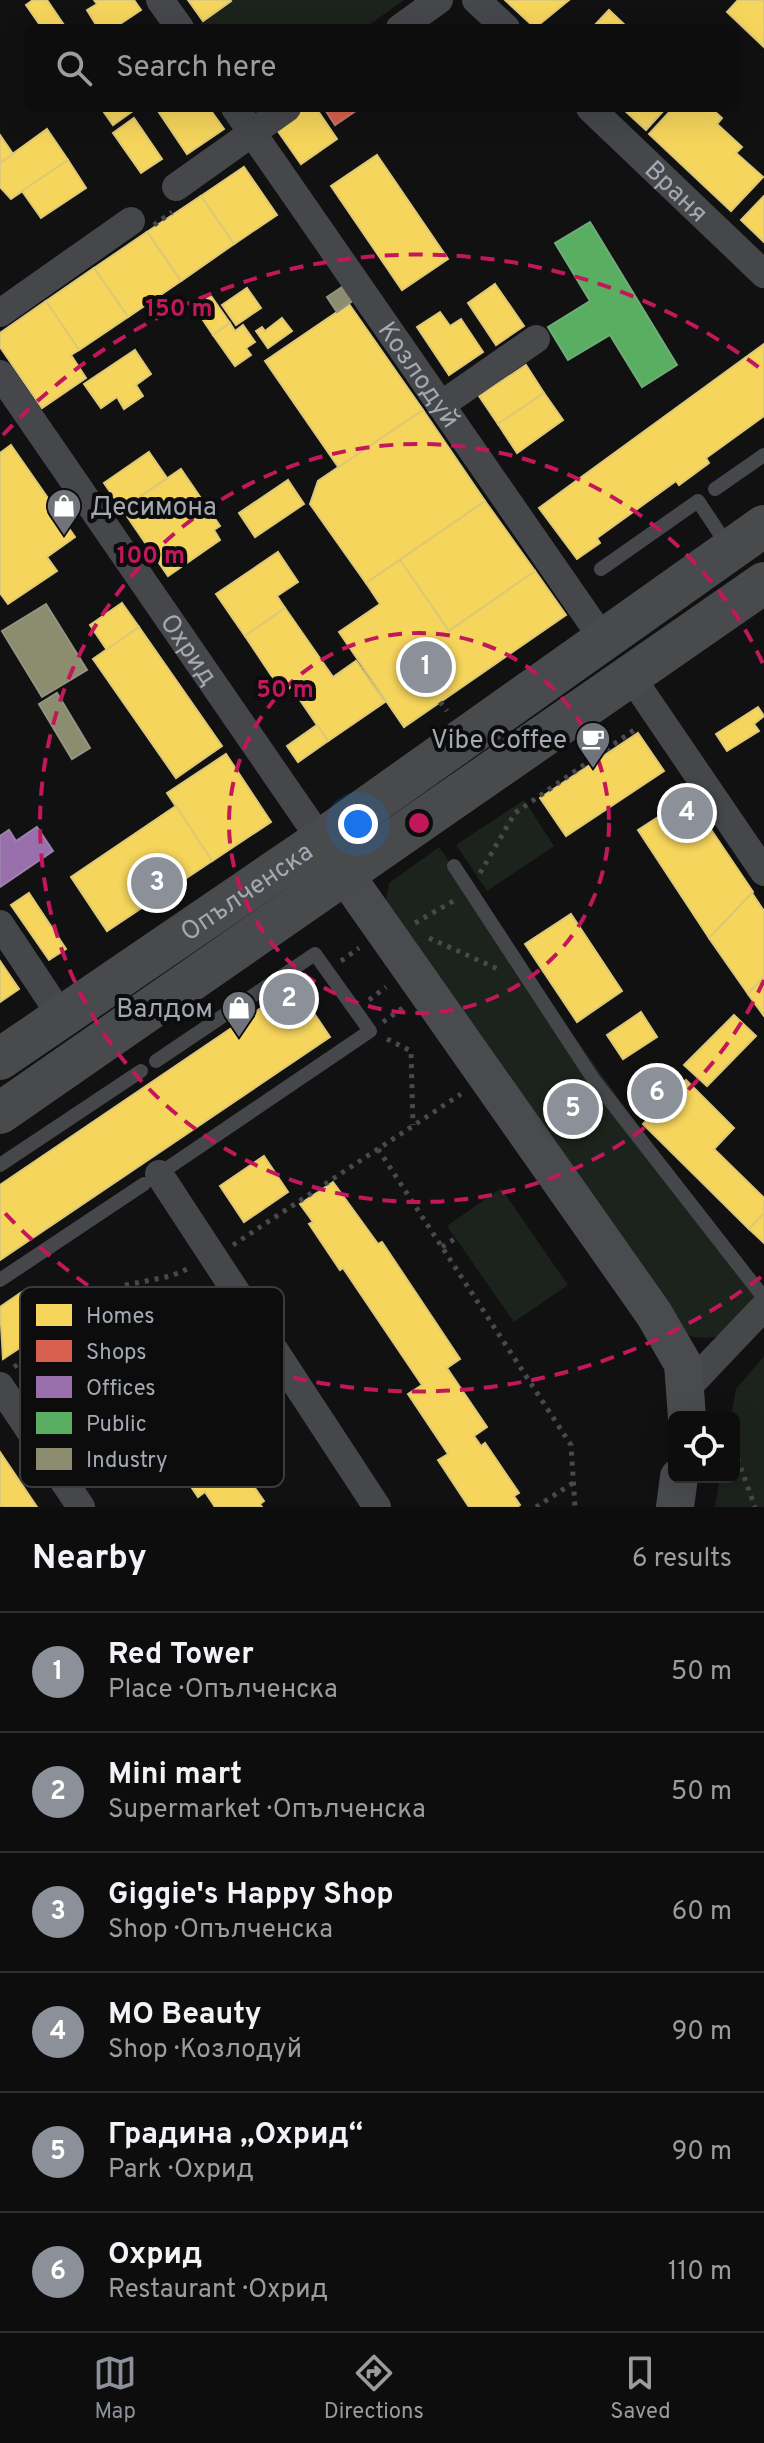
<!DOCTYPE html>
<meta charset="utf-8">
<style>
:root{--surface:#0d0d0e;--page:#161617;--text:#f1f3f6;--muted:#9a9c9e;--line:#2d2d2e;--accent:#8c9099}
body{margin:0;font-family:Overpass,sans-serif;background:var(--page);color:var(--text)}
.controls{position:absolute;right:24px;bottom:24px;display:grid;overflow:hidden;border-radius:12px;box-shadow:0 8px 32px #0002}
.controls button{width:72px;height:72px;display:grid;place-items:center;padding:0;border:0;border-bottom:2px solid var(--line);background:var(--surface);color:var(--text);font:40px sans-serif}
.you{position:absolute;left:358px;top:824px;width:28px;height:28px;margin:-20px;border:6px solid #fff;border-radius:50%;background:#1a73e8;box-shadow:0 0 0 12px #1a73e833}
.badge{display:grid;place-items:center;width:52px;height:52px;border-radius:50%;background:var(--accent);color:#fff;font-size:26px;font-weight:700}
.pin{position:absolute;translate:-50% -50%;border:4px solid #fff;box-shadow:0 2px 8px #0006}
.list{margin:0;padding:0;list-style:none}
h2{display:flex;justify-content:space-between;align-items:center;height:104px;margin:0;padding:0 32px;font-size:34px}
h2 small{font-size:26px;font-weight:400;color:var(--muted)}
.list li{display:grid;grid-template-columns:52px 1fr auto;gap:24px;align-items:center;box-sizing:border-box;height:120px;padding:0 32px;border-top:2px solid var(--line)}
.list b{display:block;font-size:30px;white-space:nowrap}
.list p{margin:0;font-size:26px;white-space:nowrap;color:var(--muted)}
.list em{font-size:26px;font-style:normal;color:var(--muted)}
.icon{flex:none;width:44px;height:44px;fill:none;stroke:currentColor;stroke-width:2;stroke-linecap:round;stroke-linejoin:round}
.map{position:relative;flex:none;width:764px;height:1507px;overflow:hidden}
.search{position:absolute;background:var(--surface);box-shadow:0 8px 32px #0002;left:24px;right:24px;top:24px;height:88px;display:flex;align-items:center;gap:20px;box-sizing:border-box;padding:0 28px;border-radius:12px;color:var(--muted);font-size:30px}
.sheet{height:824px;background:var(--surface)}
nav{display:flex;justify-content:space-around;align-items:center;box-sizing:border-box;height:112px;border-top:2px solid var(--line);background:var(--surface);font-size:22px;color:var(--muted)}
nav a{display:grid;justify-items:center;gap:4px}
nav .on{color:var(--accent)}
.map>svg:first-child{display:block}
.green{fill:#1c221c}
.homes{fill:#f6d55c;stroke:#ddc876;stroke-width:2}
.shops{fill:#d6604d;stroke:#c7766b;stroke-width:2}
.offices{fill:#9970ab;stroke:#9c81ad;stroke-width:2}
.public{fill:#5aae61;stroke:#70ac79;stroke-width:2}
.industry{fill:#8c8c6e;stroke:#939482;stroke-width:2}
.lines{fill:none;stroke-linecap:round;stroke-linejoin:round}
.path{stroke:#47494c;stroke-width:5;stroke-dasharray:4 6;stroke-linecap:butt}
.lane{stroke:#46474a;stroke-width:14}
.street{stroke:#46474a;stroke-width:28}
.secondary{stroke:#4a4b4e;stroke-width:38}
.primary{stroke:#484a4c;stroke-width:42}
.ring{fill:none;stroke:#c2185b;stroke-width:4;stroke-dasharray:14 10}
.labels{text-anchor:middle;stroke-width:8;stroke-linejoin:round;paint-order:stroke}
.street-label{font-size:26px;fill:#a3a8b2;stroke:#0c0c0d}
.poi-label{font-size:26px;fill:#a3a8b2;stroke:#0c0c0d;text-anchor:end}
.key{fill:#0c0c0d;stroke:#393b3f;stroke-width:2}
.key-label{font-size:22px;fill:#a3a8b2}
.centre{fill:#c2185b;stroke:#0c0c0d;stroke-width:4}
.ring-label{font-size:24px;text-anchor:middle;font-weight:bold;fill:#c2185b;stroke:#0c0c0d;stroke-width:8;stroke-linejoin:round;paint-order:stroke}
</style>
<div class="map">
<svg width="764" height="1507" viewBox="0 0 764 1507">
<rect width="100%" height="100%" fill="#111112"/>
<g class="green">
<path d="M232 0H404L365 28H194Z"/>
<path d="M524 800 554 846 487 891 456 845Z"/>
<path d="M439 847 764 1302C733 1328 724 1346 682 1334L383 916 389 883Z"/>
<path d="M501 1188 568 1285 514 1322 447 1226Z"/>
<path d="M764 1356V1507H715L720 1477H734V1417H731L736 1389Z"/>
</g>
<g class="homes">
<path d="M33 0H47L64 25 42 28 26 5Z"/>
<path d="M94 0H134L141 10 114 28H98L87 10 97 4Z"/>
<path d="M188 0H230L231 1 203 21Z"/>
<path d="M505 0H569L535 28Z"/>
<path d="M738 0H764V47L727 12Z"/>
<path d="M609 10 628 28H592Z"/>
<path d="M101 108H137L113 125Z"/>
<path d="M156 108H209L224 129 187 154Z"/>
<path d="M304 108H316L337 139 301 164 275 127Z"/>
<path d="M622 108H666L646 130Z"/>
<path d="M673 108H711L722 118 717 124 742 147 736 153 763 177 731 211 649 134Z"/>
<path d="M134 118 162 159 141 173 113 133Z"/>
<path d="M47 129 68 160 11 199 0 187V163Z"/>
<path d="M0 135 13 154 0 163Z"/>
<path d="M377 155 448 259 402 290 331 186Z"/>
<path d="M68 160 86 188 41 218 22 191Z"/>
<path d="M244 167 277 215 234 244 201 196Z"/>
<path d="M201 196 234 244 181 281 147 232Z"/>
<path d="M764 196V242L741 220Z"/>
<path d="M147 232 181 281 128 317 94 268Z"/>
<path d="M94 268 128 317 79 350 46 301Z"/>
<path d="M495 284 524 326 496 345 468 303Z"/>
<path d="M247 288 261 308 236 325 222 305Z"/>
<path d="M211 296 230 323 213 335 195 308Z"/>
<path d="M46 301 79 350 71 355 86 378 42 408 0 347V333Z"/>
<path d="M349 304 423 410 339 468 265 361Z"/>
<path d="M440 312 450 326 461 319 483 352 449 375 417 327Z"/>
<path d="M282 318 292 331 268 348 256 331 262 327 265 331Z"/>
<path d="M230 323 235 331 243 325 255 342 246 348 251 355 235 366 213 335Z"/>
<path d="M764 344V416L706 458 709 463 679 485 676 481 597 538 600 543 577 559 539 508Z"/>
<path d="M135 350 151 374 136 385 143 396 124 409 117 397 101 408 84 384Z"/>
<path d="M526 365 544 393 498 424 479 396Z"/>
<path d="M544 393 563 420 517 453 498 424Z"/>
<path d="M423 410 485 501 366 583 310 504 318 481Z"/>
<path d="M11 445 75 537 47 557 57 571 8 604 0 593V453Z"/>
<path d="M149 452 167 478 122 509 104 483Z"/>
<path d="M181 469 220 526 214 530 220 540 168 576 122 509Z"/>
<path d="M288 480 304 504 255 537 239 513Z"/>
<path d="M485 501 535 571 449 631 400 560Z"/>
<path d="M278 552 298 582 277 596 285 608 245 636 216 594Z"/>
<path d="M400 560 449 631 535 571 566 615 404 727 339 632 380 604 366 583Z"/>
<path d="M122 603 139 627 107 650 90 625Z"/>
<path d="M285 608 333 677 356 661 385 702 328 741 291 687 283 693 245 636Z"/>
<path d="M139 627 222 746 176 778 93 659Z"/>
<path d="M758 707 764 716 754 724 759 731 727 751 716 734Z"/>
<path d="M317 725 328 741 298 762 287 746Z"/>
<path d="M638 733 664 771 566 836 540 798Z"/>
<path d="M226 754 271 822 212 861 167 793Z"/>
<path d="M689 797 753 892 709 938 638 830Z"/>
<path d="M176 806 212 861 107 931 71 877Z"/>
<path d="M29 893 66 949 49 960 11 905Z"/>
<path d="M752 893 764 911V977L748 994 709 938Z"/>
<path d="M571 914 622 991 577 1022 525 944Z"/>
<path d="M0 961 19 989 0 1002Z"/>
<path d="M764 977V1016L748 994Z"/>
<path d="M295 985 330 1037 0 1260V1185Z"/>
<path d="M641 1012 657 1037 623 1059 607 1035Z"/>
<path d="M734 1015 756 1036 707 1086 684 1065Z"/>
<path d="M686 1080 734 1128 714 1149 764 1198V1213L749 1229 643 1124Z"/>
<path d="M264 1156 288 1192 244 1222 220 1186Z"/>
<path d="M333 1182 378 1244 382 1242 460 1359 447 1368 487 1427 474 1436 481 1446 485 1443 519 1493 514 1496 520 1505 517 1507H469L438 1460 448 1454 408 1394 422 1385 343 1268 340 1270 309 1224 313 1222 300 1204Z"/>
<path d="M764 1213V1243L749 1229Z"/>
<path d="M22 1292 47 1330 3 1359 0 1307Z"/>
<path d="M125 1292 149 1329 145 1331 238 1470 241 1468 264 1501 260 1504 262 1507H215L205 1492 198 1497 105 1358 111 1354 87 1317Z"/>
<path d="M0 1452 37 1507H0Z"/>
</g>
<g class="shops">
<path d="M324 108H360L335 125Z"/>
<path d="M662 1071 679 1088 652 1115 635 1098Z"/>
</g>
<path class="offices" d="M37 827 53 851 0 887V836L9 830 16 841Z"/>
<path class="public" d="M590 222 677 365 642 387 610 335 568 360 548 327 590 301 555 243Z"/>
<g class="industry">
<path d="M348 283 358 297 337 312 327 297Z"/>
<path d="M46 604 87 670 42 697 2 631Z"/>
<path d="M57 693 90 748 72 759 39 704Z"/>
</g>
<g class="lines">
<g class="path">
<path d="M154 225 172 212"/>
<path d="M440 702 447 711"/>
<path d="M480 873 515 813 637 728"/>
<path d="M415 923 455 900"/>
<path d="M429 938 500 970"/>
<path d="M341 961 359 948"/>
<path d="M369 1000 386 987"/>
<path d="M383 1022 404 1007"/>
<path d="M387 1039 411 1051 413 1125"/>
<path d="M378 1149 571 1445 575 1507"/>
<path d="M233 1245 461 1094"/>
<path d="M442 1247 456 1238"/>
<path d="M14 1367 62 1335 67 1323 126 1285 171 1276 192 1267"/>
<path d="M734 1449 755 1507"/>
<path d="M536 1507 573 1483"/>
</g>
<g class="lane">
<path d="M715 489 764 455"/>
<path d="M601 569 698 501 728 546"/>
<path d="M454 866 594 1080 764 1298"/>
<path d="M156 1061 315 954 370 1031 159 1174"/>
<path d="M0 1165 141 1071"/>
<path d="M0 1280 144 1184"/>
</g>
<g class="street">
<path d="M160 0 180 28"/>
<path d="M476 0 506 28"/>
<path d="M400 28 439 0"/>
<path id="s1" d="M235 108 603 639"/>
<path id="s2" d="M590 108 764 274"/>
<path d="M176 187 287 108"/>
<path d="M0 313 131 221"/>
<path id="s3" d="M0 374 321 840"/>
<path d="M441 405 536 339"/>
<path d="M630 675 764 872"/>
<path d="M0 924 62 1017"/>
<path d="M159 1174 377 1507"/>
<path d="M0 1386 81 1507"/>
<path d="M687 1388 764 1307"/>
</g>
<g class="secondary">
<path d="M327 849 654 1314 683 1364 687 1417"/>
<path d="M675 1507 679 1477"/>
</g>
<g class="primary">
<path id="s4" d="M0 1059 321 840 764 526"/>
<path d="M0 1113 764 583"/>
</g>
</g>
<g class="ring">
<circle cx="419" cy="823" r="190"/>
<path d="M764 980A379 379 0 1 1 764 666"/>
<path d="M761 1277A569 569 0 0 1 3 1211M3 435A569 569 0 0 1 761 369"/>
</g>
<defs>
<symbol id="shop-pin" viewBox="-11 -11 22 30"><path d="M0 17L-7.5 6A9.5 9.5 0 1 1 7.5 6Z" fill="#70737a" stroke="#0c0c0d"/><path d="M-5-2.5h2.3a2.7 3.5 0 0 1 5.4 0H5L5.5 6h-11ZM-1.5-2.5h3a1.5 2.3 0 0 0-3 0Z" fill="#fff"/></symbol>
<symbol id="cafe-pin" viewBox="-11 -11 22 30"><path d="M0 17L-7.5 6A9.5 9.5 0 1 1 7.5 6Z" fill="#70737a" stroke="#0c0c0d"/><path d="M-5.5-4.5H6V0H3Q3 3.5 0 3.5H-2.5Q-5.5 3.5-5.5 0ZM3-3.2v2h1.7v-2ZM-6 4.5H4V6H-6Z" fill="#fff"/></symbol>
</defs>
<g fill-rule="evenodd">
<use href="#shop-pin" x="44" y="486" width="40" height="54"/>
<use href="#cafe-pin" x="573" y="719" width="40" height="54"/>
<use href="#shop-pin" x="219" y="988" width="40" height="54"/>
</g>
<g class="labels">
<g class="street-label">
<text dy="9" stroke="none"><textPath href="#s2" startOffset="120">Враня</textPath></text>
<text dy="9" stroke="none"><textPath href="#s1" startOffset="324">Козлодуй</textPath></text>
<text dy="9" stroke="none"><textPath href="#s3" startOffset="334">Охрид</textPath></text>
<text dy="9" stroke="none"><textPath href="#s4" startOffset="298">Опълченска</textPath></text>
</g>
<g class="poi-label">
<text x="90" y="515" text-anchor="start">Десимона</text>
<text x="567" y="748">Vibe Coffee</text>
<text x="213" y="1017">Валдом</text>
</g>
</g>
<rect x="20" y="1287" width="264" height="200" rx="12" class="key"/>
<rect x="36" y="1304" width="36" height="22" fill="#f6d55c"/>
<rect x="36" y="1340" width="36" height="22" fill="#d6604d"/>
<rect x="36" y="1376" width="36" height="22" fill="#9970ab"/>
<rect x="36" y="1412" width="36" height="22" fill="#5aae61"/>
<rect x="36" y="1448" width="36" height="22" fill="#8c8c6e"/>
<g class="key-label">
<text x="86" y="1323">Homes</text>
<text x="86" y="1359">Shops</text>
<text x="86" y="1395">Offices</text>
<text x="86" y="1431">Public</text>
<text x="86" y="1467">Industry</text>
</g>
<circle cx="419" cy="823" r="12" class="centre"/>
<g class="ring-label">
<text x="179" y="316">150 m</text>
<text x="151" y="563">100 m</text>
<text x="285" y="697">50 m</text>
</g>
</svg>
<div class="controls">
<button><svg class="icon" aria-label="locate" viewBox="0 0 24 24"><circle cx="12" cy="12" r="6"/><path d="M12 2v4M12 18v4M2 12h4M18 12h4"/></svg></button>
</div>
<div class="you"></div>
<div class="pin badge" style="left:426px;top:667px">1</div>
<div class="pin badge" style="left:289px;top:999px">2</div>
<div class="pin badge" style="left:157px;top:883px">3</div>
<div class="pin badge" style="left:687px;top:813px">4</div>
<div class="pin badge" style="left:573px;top:1109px">5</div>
<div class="pin badge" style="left:657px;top:1093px">6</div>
<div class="search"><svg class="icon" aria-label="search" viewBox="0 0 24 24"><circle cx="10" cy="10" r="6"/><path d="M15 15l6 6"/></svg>Search here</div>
</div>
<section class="sheet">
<h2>Nearby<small>6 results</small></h2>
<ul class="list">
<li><span class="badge">1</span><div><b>Red Tower</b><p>Place · Опълченска</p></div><em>50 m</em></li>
<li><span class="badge">2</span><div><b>Mini mart</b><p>Supermarket · Опълченска</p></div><em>50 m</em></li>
<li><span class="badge">3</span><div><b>Giggie's Happy Shop</b><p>Shop · Опълченска</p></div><em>60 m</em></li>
<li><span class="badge">4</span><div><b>MO Beauty</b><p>Shop · Козлодуй</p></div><em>90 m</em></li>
<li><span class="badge">5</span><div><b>Градина „Охрид“</b><p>Park · Охрид</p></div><em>90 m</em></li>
<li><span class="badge">6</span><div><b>Охрид</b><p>Restaurant · Охрид</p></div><em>110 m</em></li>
</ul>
</section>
<nav>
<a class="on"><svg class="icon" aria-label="map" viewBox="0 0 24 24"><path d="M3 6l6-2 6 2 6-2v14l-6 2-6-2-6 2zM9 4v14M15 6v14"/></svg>Map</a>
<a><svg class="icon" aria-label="directions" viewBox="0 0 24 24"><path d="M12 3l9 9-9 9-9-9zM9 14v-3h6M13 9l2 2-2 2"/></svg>Directions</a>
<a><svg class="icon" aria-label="saved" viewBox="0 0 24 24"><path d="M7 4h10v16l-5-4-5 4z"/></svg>Saved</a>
</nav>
